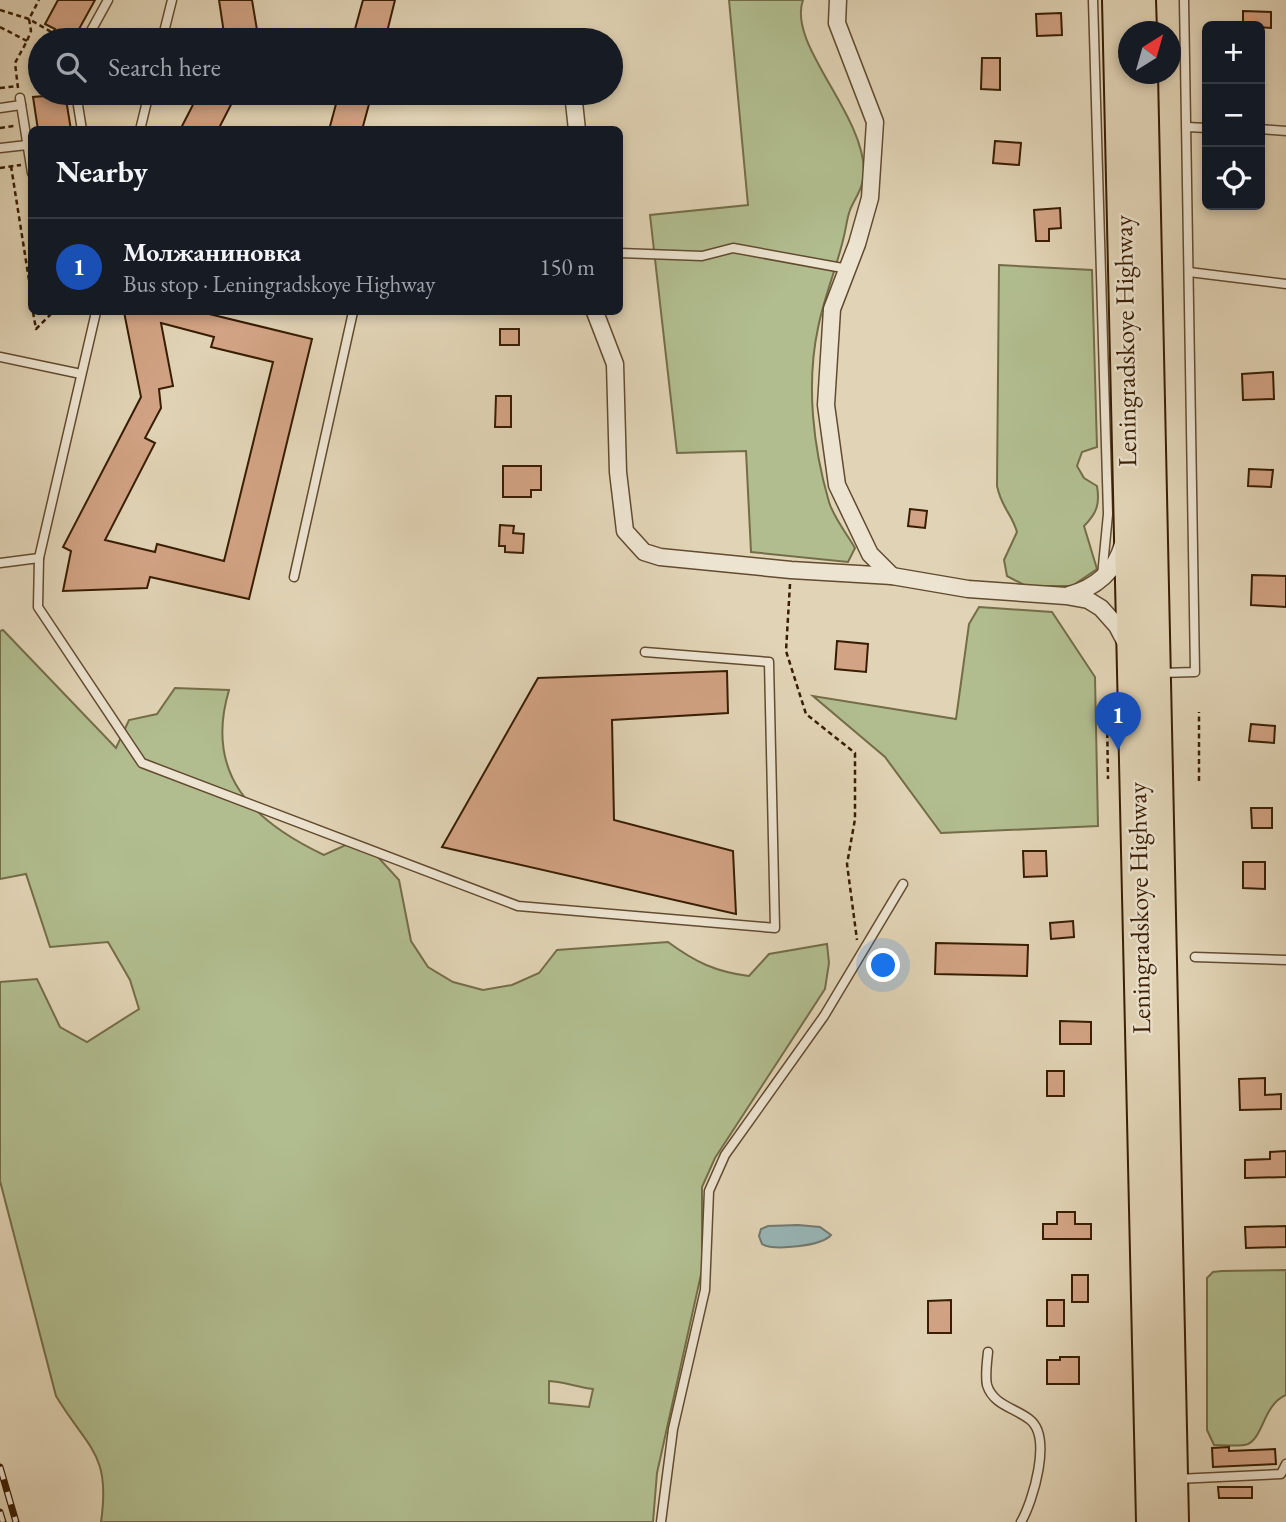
<!DOCTYPE html>
<meta charset="utf-8">
<style>
:root{--surface:#171b24;--page:#242831;--text:#f1f3f6;--muted:#9ea1a6;--line:#363941;--accent:#2563eb}
body{margin:0;font-family:"EB Garamond",serif;background:var(--page);color:var(--text)}
.controls{position:absolute;right:21px;top:21px;display:grid;overflow:hidden;border-radius:10px;box-shadow:0 4px 10px #0003}
.controls button{width:63px;height:63px;display:grid;place-items:center;padding:0;border:0;border-bottom:2px solid var(--line);background:var(--surface);color:var(--text);font:35px sans-serif}
.compass{position:absolute;left:1118px;top:21px;width:63px;height:63px;border-radius:50%;background:var(--surface);box-shadow:0 4px 10px #0003;rotate:37deg}
.you{position:absolute;left:884px;top:966px;width:24px;height:24px;margin:-18px;border:5px solid #fff;border-radius:50%;background:#1a73e8;box-shadow:0 0 0 10px #1a73e833}
.badge{display:grid;place-items:center;width:46px;height:46px;border-radius:50%;background:var(--accent);color:#fff;font-size:23px;font-weight:700}
.pin{position:absolute;translate:-50% -58px;filter:drop-shadow(0 2px 4px #0008)}
.pin::after{content:'';position:absolute;top:37px;width:24px;height:21px;background:inherit;clip-path:polygon(0 0,100% 0,50% 100%)}
.list{margin:0;padding:0;list-style:none}
h2{display:flex;justify-content:space-between;align-items:center;height:91px;margin:0;padding:0 28px;font-size:30px}
h2 small{font-size:23px;font-weight:400;color:var(--muted)}
.list li{display:grid;grid-template-columns:46px 1fr auto;gap:21px;align-items:center;box-sizing:border-box;height:98px;padding:0 28px;border-top:2px solid var(--line)}
.list b{display:block;font-size:26px;white-space:nowrap}
.list p{margin:0;font-size:23px;white-space:nowrap;color:var(--muted)}
.list em{font-size:23px;font-style:normal;color:var(--muted)}
.icon{flex:none;width:38px;height:38px;fill:none;stroke:currentColor;stroke-width:2;stroke-linecap:round;stroke-linejoin:round}
.map{position:relative;flex:none;width:1286px;height:1522px;overflow:hidden}
.search{position:absolute;background:var(--surface);box-shadow:0 4px 10px #0003;left:28px;top:28px;width:595px;height:77px;display:flex;align-items:center;gap:18px;box-sizing:border-box;padding:0 24px;border-radius:38px;color:var(--muted);font-size:26px}
.panel{position:absolute;background:var(--surface);box-shadow:0 4px 10px #0003;left:28px;top:126px;width:595px;height:189px;border-radius:10px}
.map>svg:first-child{display:block}
.green{fill:#b1bd8f;stroke:#746d48;stroke-width:2;fill-rule:evenodd}
.water{fill:#98b6b7;stroke:#72796f;stroke-width:2}
.building{fill:#d2a384;stroke:#381d02;stroke-width:2;fill-rule:evenodd}
.lines{fill:none;stroke-linecap:round;stroke-linejoin:round}
.lane-casing{stroke:#624b2f;stroke-width:11}
.street-casing{stroke:#624b2f;stroke-width:19}
.highway-casing{stroke:#381d02;stroke-width:32}
.path{stroke:#381d02;stroke-width:2.5;stroke-dasharray:5 3.5;stroke-linecap:butt}
.lane{stroke:#ece3d0;stroke-width:8}
.street{stroke:#ece3d0;stroke-width:16}
.highway{stroke:#e1d4b6;stroke-width:28}
.rail-casing{stroke:#381d02;stroke-width:7}
.rail{stroke:#ece3d0;stroke-width:4.5;stroke-dasharray:13;stroke-linecap:butt}
.labels{text-anchor:middle;stroke-width:5;stroke-linejoin:round;paint-order:stroke}
.street-label{font-size:26px;fill:#381d02;stroke:#ece3d0}
</style>
<div class="map">
<svg width="1286" height="1522" viewBox="0 0 1286 1522">
<rect width="100%" height="100%" fill="#e1d4b6"/>
<filter id="stains"><feTurbulence type="fractalNoise" baseFrequency=".00286" numOctaves="4"/><feColorMatrix values="0 0 0 0 .2 0 0 0 0 .09 0 0 0 0 .02 0 0 0 .5 -.17"/></filter>
<radialGradient id="worn" r=".72"><stop offset=".6" stop-color="#630" stop-opacity="0"/><stop offset="1" stop-color="#630" stop-opacity=".3"/></radialGradient>
<g class="green">
<path d="M729 0H803C787 44 863 112 864 171 864 187 856 196 850 210 847 218 846 228 844 236 837 267 824 297 818 328 806 384 813 447 829 502 834 518 847 534 855 548L848 562 751 552 746 451 677 453 650 215 748 205Z"/>
<path d="M999 265 1092 270 1097 447 1082 452 1077 466 1084 478 1097 486C1100 504 1097 513 1084 526L1097 569 1072 586H1026L1007 576 1004 560 1017 532C1011 512 1002 509 997 486Z"/>
<path d="M979 607 1052 612 1095 677 1098 826 941 833 885 757 813 696 956 719 969 624Z"/>
<path d="M3 630 116 748 129 720 157 714 175 688 229 690C204 774 252 821 324 855L350 843 377 856 399 880 411 941 428 967 453 982 483 990 512 985 539 973 557 950 668 942C695 962 716 972 749 976L769 954 827 944 829 963 825 989 715 1158 702 1187V1270L657 1473 653 1522H101C111 1453 88 1449 56 1396L0 1181V982L37 979 60 1027 87 1042 139 1009 130 980 108 942 50 947 26 874 0 879V631ZM549 1381C565 1382 577 1387 593 1389L589 1407 549 1403Z"/>
<path d="M1286 1270V1395C1263 1405 1264 1436 1248 1444 1240 1447 1223 1445 1214 1445L1207 1430V1278L1213 1272 1222 1271Z"/>
</g>
<path class="water" d="M798 1225 820 1227 831 1235C822 1246 774 1251 762 1244L759 1236 761 1229 768 1226Z"/>
<g class="building">
<path d="M58 0H95L73 40H49L55 29 45 24Z"/>
<path d="M219 0H252L257 30 245 32 246 40H225Z"/>
<path d="M363 0H395L385 40H352Z"/>
<path d="M1243 11 1271 12V28L1243 26Z"/>
<path d="M1061 13 1062 35 1037 36 1036 14Z"/>
<path d="M982 58H1000V90L981 89Z"/>
<path d="M44 93H65L71 130H38L33 97 45 96Z"/>
<path d="M199 93H237L218 130H180Z"/>
<path d="M339 93H372L362 130H329Z"/>
<path d="M995 141 1021 143 1019 165 993 163Z"/>
<path d="M1060 208 1061 228 1049 229V241H1036L1034 210Z"/>
<path d="M124 312H201L312 339 249 599 150 577 147 588 63 591 71 551 63 547 141 397ZM161 323 214 337 211 347 273 362 224 561 157 544 155 552 105 540 155 443 145 438 161 408 159 389 173 386Z"/>
<rect x="500" y="329" width="19" height="16"/>
<path d="M1273 372 1274 399 1243 400 1242 374Z"/>
<path d="M496 396H511V427H495Z"/>
<path d="M503 466H541V490H531V497H503Z"/>
<path d="M1249 469 1273 470 1271 487 1248 486Z"/>
<path d="M910 509 927 511 925 528 908 526Z"/>
<path d="M500 525 514 526 513 533 524 534 523 553 505 552V546H499Z"/>
<path d="M1252 575 1286 576V607L1251 605Z"/>
<path d="M837 641 868 644 866 672 835 669Z"/>
<path d="M727 671 728 713 612 720 614 820 733 851 736 914 442 847 538 678Z"/>
<path d="M1251 724 1275 726 1274 743 1249 741Z"/>
<path d="M1251 808H1272V828H1252Z"/>
<path d="M1023 851H1046L1047 876 1024 877Z"/>
<path d="M1243 862H1265V889L1243 888Z"/>
<path d="M1073 921 1074 937 1051 939 1050 923Z"/>
<path d="M936 943 1028 945 1027 976 935 974Z"/>
<path d="M1060 1021 1091 1022V1044H1060Z"/>
<rect x="1047" y="1071" width="17" height="25"/>
<path d="M1265 1078V1095L1281 1094V1109L1240 1110 1239 1079Z"/>
<path d="M1286 1151V1177L1245 1178V1160L1270 1159V1152Z"/>
<path d="M1057 1212H1075V1224H1091V1239H1043V1224H1057Z"/>
<path d="M1286 1226V1247L1246 1248 1245 1227Z"/>
<rect x="1072" y="1275" width="16" height="27"/>
<path d="M951 1300V1333H928V1301Z"/>
<rect x="1047" y="1300" width="17" height="26"/>
<path d="M1060 1357H1079V1384H1047V1360H1060Z"/>
<path d="M1229 1447V1451L1275 1449 1276 1464 1213 1467 1212 1448Z"/>
<path d="M1218 1487H1252V1498H1219Z"/>
</g>
<g class="lines">
<defs>
<g id="lane">
<path d="M1093 0 1108 514 1102 576"/>
<path d="M86 40 108 0"/>
<path d="M162 40 172 0"/>
<path d="M76 93 82 130"/>
<path d="M20 98 32 173"/>
<path d="M0 108 21 105"/>
<path d="M1187 127 1207 128"/>
<path d="M1260 129 1286 131"/>
<path d="M140 130 149 93"/>
<path d="M0 148 27 145"/>
<path d="M620 253 702 256 733 248 848 269"/>
<path d="M1189 272 1286 284"/>
<path d="M96 312 39 558 38 607 142 763 518 906 775 928 769 662 645 652"/>
<path d="M0 357 81 374"/>
<path d="M0 563 39 558"/>
<path d="M294 577 353 312"/>
<path d="M1161 673 1195 672 1184 0"/>
<path d="M1195 957 1286 960"/>
<path d="M988 1352C987 1362 985 1376 987 1385 993 1405 1015 1408 1029 1419 1053 1436 1033 1501 1021 1522"/>
<path d="M1177 1479 1281 1474 1286 1464"/>
<path d="M661 1522 673 1429 705 1290 709 1191 725 1155 824 1016 903 884"/>
</g>
<g id="street">
<path d="M838 0 837 23 875 122 870 198 857 244 832 309 826 405 837 485 870 554 892 576"/>
<path d="M573 93 577 130"/>
<path d="M595 312 615 364 618 472 625 531 644 552 660 557 791 570 892 576 968 589 1066 596 1088 600 1101 608 1117 626 1127 645"/>
<path d="M1069 595C1095 588 1116 571 1123 544"/>
</g>
<g id="highway">
<path d="M1117 0 1151 1522"/>
<path d="M1141 0 1142 32"/>
<path d="M1143 74 1174 1522"/>
</g>
</defs>
<use href="#lane" class="lane-casing"/>
<use href="#street" class="street-casing"/>
<use href="#highway" class="highway-casing"/>
<g class="path">
<path d="M0 10 29 19 53 33"/>
<path d="M0 27 27 41"/>
<path d="M0 88 18 86"/>
<path d="M18 88 15 63 27 41 31 31 29 19 39 0"/>
<path d="M0 128 14 126"/>
<path d="M11 166 32 299"/>
<path d="M0 168 21 165"/>
<path d="M33 312 36 329 53 312"/>
<path d="M790 584 786 651 806 714 855 753V819L847 864 857 940"/>
<path d="M1107 716 1108 779"/>
<path d="M1199 781V712"/>
</g>
<use href="#lane" class="lane"/>
<use href="#street" class="street"/>
<use href="#highway" class="highway"/>
<defs>
<g id="rail">
<path d="M0 1467 16 1522"/>
<path d="M0 1512 3 1522"/>
</g>
</defs>
<use href="#rail" class="rail-casing"/>
<use href="#rail" class="rail"/>
</g>
<g class="labels">
<g class="street-label">
<text transform="translate(1125 341) rotate(-91)" y="9">Leningradskoye Highway</text>
<text transform="translate(1139 908) rotate(-91)" y="9">Leningradskoye Highway</text>
</g>
</g>
<rect width="100%" height="100%" filter="url(#stains)"/>
<rect width="100%" height="100%" fill="url(#worn)"/>
</svg>
<div class="controls">
<button>+</button>
<button>−</button>
<button><svg class="icon" aria-label="locate" viewBox="0 0 24 24"><circle cx="12" cy="12" r="6"/><path d="M12 2v4M12 18v4M2 12h4M18 12h4"/></svg></button>
</div>
<svg class="compass" viewBox="-18 -18 36 36"><path d="M0-13l5 13h-10z" fill="#e53935"/><path d="M0 13l5-13h-10z" fill="#9ea1a6"/></svg>
<div class="you"></div>
<div class="pin badge" style="left:1118px;top:750px;background:#1a4fb4">1</div>
<div class="search"><svg class="icon" aria-label="search" viewBox="0 0 24 24"><circle cx="10" cy="10" r="6"/><path d="M15 15l6 6"/></svg>Search here</div>
<section class="panel">
<h2>Nearby<small></small></h2>
<ul class="list">
<li><span class="badge" style="background:#1a4fb4">1</span><div><b>Молжаниновка</b><p>Bus stop · Leningradskoye Highway</p></div><em>150 m</em></li>
</ul>
</section>
</div>
